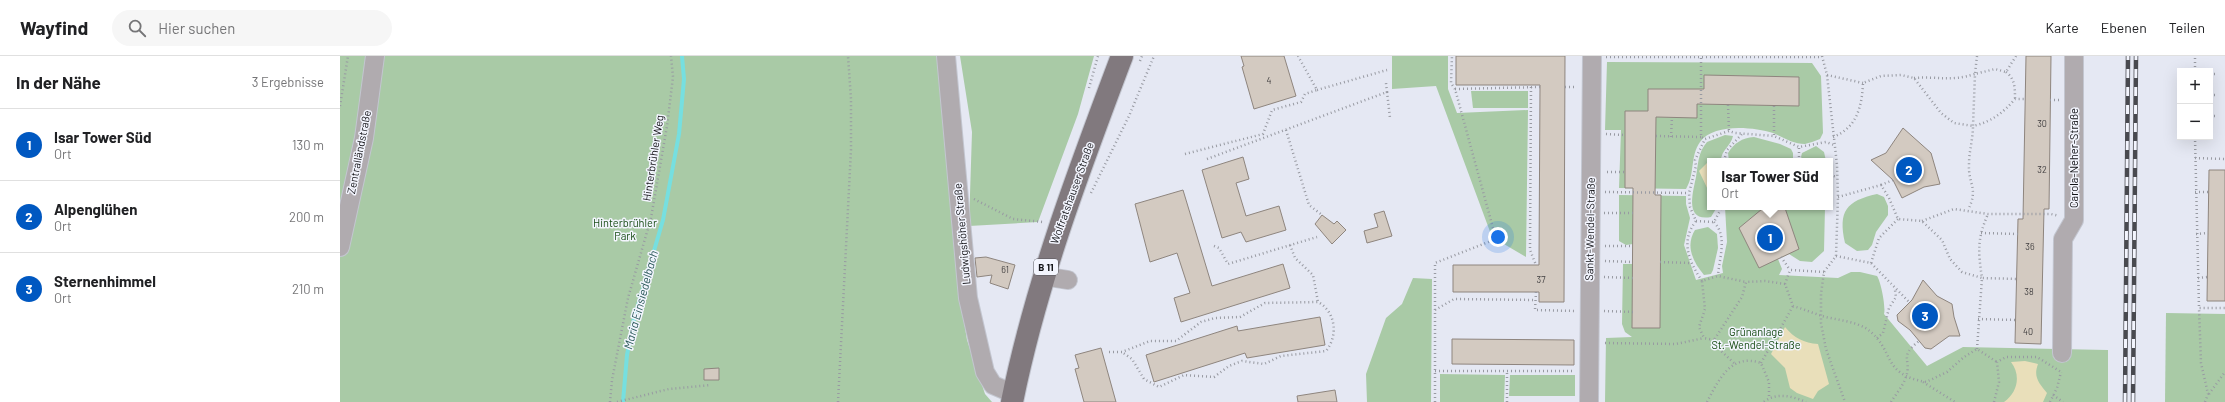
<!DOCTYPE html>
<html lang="de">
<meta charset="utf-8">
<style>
:root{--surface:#fff;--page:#f6f6f6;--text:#202124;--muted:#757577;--line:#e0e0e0;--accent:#0058c1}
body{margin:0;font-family:Barlow,sans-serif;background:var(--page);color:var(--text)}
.controls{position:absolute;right:12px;top:12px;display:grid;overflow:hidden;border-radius:0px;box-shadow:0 4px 16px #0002}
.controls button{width:36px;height:36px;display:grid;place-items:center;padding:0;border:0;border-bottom:1px solid var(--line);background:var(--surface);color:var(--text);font:20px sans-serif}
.you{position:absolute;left:1158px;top:181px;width:14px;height:14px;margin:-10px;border:3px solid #fff;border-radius:50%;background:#1a73e8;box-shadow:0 0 0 6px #1a73e833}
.badge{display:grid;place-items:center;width:26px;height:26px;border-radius:50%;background:var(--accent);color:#fff;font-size:13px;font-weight:700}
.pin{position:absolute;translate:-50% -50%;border:2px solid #fff;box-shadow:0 1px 4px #0006}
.popup{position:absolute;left:1367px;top:102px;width:126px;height:52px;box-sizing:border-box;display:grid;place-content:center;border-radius:0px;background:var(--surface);filter:drop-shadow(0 1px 3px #0005);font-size:13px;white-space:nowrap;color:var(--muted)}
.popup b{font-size:15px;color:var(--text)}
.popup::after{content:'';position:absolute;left:50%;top:100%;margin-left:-8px;border:8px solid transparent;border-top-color:var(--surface)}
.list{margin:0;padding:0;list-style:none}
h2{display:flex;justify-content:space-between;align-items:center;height:52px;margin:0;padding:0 16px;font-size:17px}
h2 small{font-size:13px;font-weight:400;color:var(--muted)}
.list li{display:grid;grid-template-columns:26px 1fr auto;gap:12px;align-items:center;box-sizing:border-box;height:72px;padding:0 16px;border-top:1px solid var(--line)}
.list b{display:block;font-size:15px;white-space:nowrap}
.list p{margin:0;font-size:13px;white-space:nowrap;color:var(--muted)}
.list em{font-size:13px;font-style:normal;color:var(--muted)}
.icon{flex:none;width:22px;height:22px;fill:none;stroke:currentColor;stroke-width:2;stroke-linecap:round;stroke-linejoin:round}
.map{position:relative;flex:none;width:1885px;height:346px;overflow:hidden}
header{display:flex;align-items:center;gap:24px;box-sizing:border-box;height:56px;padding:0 20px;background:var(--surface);border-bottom:1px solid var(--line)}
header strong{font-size:19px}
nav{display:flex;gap:22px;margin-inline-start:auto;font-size:14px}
.search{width:280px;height:36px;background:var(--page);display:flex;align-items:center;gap:10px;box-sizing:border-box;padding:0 14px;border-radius:22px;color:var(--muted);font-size:15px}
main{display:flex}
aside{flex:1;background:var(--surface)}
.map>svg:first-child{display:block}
.green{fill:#a9caa6}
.sand{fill:#e9dfba}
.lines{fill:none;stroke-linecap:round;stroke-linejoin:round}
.stream{stroke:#76dfe0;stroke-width:4}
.building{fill:#d3cac1;stroke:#8e857e}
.minor-casing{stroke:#c3c6d0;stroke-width:20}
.major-casing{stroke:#c3c6d0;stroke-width:24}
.path{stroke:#989aa2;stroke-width:2.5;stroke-dasharray:1 3;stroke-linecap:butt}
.minor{stroke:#b0abaf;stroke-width:18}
.major{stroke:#81797e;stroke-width:22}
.rail-casing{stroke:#48494f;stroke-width:4.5}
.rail{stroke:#f3f5fe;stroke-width:3;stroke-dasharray:9;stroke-linecap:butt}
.labels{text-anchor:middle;stroke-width:3;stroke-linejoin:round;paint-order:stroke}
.number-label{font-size:9px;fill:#434142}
.shield{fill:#f3f5fe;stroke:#56575c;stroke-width:1}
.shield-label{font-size:10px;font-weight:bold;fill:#131317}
.street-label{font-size:11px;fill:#131317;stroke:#f3f5fe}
.park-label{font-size:11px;fill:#164b13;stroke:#f3f5fe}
.water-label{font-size:12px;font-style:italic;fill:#295858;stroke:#f3f5fe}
</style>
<header>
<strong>Wayfind</strong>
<div class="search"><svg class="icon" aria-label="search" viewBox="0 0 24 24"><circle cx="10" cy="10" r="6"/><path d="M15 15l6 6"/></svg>Hier suchen</div>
<nav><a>Karte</a><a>Ebenen</a><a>Teilen</a></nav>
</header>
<main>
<aside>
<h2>In der Nähe<small>3 Ergebnisse</small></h2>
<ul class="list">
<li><span class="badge">1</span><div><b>Isar Tower Süd</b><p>Ort</p></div><em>130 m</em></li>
<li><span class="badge">2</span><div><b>Alpenglühen</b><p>Ort</p></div><em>200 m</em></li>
<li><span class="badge">3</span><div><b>Sternenhimmel</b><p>Ort</p></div><em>210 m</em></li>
</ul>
</aside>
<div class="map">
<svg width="1885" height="346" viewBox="0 0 1885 346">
<rect width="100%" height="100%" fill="#e5e8f3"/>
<g class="green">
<path d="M0 0H600L620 240 627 284 645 338 652 346H0Z"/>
<path d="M620 0H754L738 58 698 166 629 170 632 76Z"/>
<path d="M1052 0H1108V33L1117 57 1188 54 1186 201 1152 181 1096 30 1052 33Z"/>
<path d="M1267 6 1472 7 1481 20 1483 77 1480 83C1475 85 1469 87 1465 88 1453 88 1443 81 1433 77 1413 71 1374 67 1360 86 1350 100 1355 119 1346 133L1279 132 1281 74H1265Z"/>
<path d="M1131 35H1188V52H1133Z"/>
<path d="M1385 79 1393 80C1391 90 1381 94 1381 105H1370V151H1377L1371 161C1344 166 1353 136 1356 121 1358 109 1358 96 1367 86Z"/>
<path d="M1414 81 1440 88 1451 93 1453 97V104L1389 105 1388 97C1394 87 1402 82 1414 81Z"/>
<path d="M1476 90 1484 96 1486 105 1463 104 1461 101 1462 97Z"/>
<path d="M1537 138 1544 141 1548 150V159L1536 176 1532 189 1528 194 1517 195 1505 187C1498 155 1506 145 1537 138Z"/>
<path d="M1279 139 1346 140V148L1350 162 1344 189 1356 224 1383 217 1382 210 1387 186 1385 151H1485L1484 195 1472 206 1460 205 1449 198 1438 203 1442 213 1439 219 1498 222 1511 216H1520L1537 220C1541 226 1546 251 1544 258L1587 310 1623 291 1768 294V346H1265L1266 282 1292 281 1285 276 1282 268 1283 208H1293V188L1286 189 1279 185Z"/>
<path d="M1368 171 1377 178 1378 192 1373 214 1371 218 1364 219C1353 206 1345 190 1355 174Z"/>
<path d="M1073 222 1092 223 1091 346H1027L1026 318 1046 262 1062 248Z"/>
<path d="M1826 257 1885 258V346H1825Z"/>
<path d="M1100 318 1165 319 1164 346H1100Z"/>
<path d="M1170 319H1235V340H1169Z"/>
</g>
<g class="sand">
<path d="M1367 107H1370V138L1359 115Z"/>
<path d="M1445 271C1454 282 1464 287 1478 288L1489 328 1478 335 1473 343 1457 337 1450 332 1445 312 1431 298Z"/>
<path d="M1685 305 1698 308C1693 321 1699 327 1707 337L1703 346H1664C1678 336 1681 319 1671 306Z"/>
</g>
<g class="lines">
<path class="stream" d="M283 346 287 299 294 263 323 164 339 78 344 23 342 0"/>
</g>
<g class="building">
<path d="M901 0H944L956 40 914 53 902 11 904 10Z"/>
<path d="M1116 0H1225L1224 246H1199V236H1113V209H1199L1200 29H1116Z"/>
<path d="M1686 0H1711L1709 153H1704L1701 288 1675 287 1678 163H1683Z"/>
<path d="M1364 19 1459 21V50L1357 48V62L1316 61 1315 139H1321L1320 272H1292L1293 132H1285V55H1308V33H1364Z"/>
<path d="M1563 72 1591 97 1600 128 1584 131 1562 142 1553 124 1531 104 1546 97Z"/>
<path d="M903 101 909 123 896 127 906 160 939 150 946 174 906 186 901 176 882 182 862 114Z"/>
<path d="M1869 114H1885V245H1867Z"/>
<path d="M843 134 872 230 943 208 950 232 841 266 834 242 850 237 837 197 810 206 795 148Z"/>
<path d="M1445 152 1459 193 1419 212 1399 172 1422 153Z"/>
<path d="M1044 155 1052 180 1027 187 1024 175 1038 171 1034 158Z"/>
<path d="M982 159 994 168 997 165 1006 174 992 188 975 168Z"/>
<path d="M646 201 675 209 668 233 650 227 652 219 637 221 635 202Z"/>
<path d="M1583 224 1597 240 1612 248 1614 261 1620 280H1609L1591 293 1585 292 1570 274 1558 265 1557 259 1572 244Z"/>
<path d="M980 261 985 289 907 302 905 297 814 326 806 299 897 270 898 275Z"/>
<path d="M1112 283 1234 284V309L1112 308Z"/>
<path d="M761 292 776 346H744L735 313 739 312 735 299Z"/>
<path d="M379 312V324H364V313Z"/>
<path d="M995 334 997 346H958L957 340Z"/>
</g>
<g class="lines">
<defs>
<g id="minor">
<path d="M606 0 628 242 645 316 653 329 674 338"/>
<path d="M0 191 24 82 35 0"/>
<path d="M703 220 728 224"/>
<path d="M1722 297 1723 183 1734 164V0"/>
<path d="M1249 346 1252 0"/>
</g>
<path id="major" d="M672 346C696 227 739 114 782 0"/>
</defs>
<use href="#minor" class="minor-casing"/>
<use href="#major" class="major-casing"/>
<g class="path">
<path d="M1482 0 1487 19 1497 109 1498 141 1496 200 1484 216 1481 238V267L1486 293 1505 346"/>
<path d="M1637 0 1635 18 1655 13 1666 16 1676 0"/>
<path d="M1266 1H1482"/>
<path d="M1361 2V81L1365 83"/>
<path d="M800 5 802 0"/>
<path d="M1855 15V0"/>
<path d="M1666 16C1675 23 1675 32 1675 43"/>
<path d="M1870 18H1875"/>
<path d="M1487 19 1523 27"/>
<path d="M1574 22C1598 20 1610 26 1635 18L1633 70C1651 66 1663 57 1675 43H1685"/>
<path d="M1191 31 1190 194 1196 209"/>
<path d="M1225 31H1237"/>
<path d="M749 32 758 0"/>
<path d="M1115 33 1200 31"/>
<path d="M977 34 1047 14"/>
<path d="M1047 36 1050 62"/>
<path d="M1870 39H1875"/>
<path d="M1710 44H1720"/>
<path d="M1388 49 1389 75"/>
<path d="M0 50 8 0"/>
<path d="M1434 50V80"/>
<path d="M1870 60H1875"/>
<path d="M946 74 969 149 982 159"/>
<path d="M1266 78 1285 79"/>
<path d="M1316 80 1361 81"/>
<path d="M1331 81 1332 61"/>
<path d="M1493 81C1517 72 1522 50 1523 27L1541 20 1561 19 1574 22 1601 57 1614 67 1633 70C1633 83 1629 95 1629 108 1628 129 1639 132 1628 154"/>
<path d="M1855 81 1859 252"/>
<path d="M845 98 923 78 932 54 961 46 965 38 977 34 958 0"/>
<path d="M1855 102 1885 103"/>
<path d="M867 103 1047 36 1046 27"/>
<path d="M1384 105 1387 94 1402 78"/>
<path d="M1459 105V91"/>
<path d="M1267 116H1285"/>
<path d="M1490 119 1497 121"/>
<path d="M1541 129 1553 124"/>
<path d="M1265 136 1349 137"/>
<path d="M1855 136H1868"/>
<path d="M751 137 789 60 814 0"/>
<path d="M1498 141 1541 129 1549 142 1558 163 1582 165 1602 184 1610 203 1622 216 1642 222C1638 195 1637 183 1648 158"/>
<path d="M634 143 673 163 703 166"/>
<path d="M1264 157H1294"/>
<path d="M1356 165 1374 166 1382 151"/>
<path d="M1582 165 1614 153 1648 158H1711L1719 160"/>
<path d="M1374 166C1388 181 1379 202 1378 220"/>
<path d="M1641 177 1678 178"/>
<path d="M1856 178 1868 177"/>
<path d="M950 189 955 202 973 219 978 246"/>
<path d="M874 190 879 192 888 208 977 181"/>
<path d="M1265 190H1293"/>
<path d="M1496 200 1531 207 1570 247"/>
<path d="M1441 201 1450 214"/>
<path d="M1265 205 1293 206"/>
<path d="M1320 206 1351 207"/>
<path d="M1531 207 1539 182 1558 163"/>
<path d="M1484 216 1450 214 1445 228 1453 250C1463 253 1473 257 1482 260 1496 264 1515 265 1527 273 1556 294 1540 318 1586 326L1607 316 1624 301 1637 293 1657 306"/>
<path d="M1264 221 1293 222"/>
<path d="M1858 222 1868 221"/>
<path d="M1362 225C1349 206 1340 185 1356 165L1350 151 1349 137 1356 110 1355 104 1365 83 1389 75 1395 77 1434 80 1459 91 1486 86 1494 89"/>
<path d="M1196 236 1195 254 1235 255"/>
<path d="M1095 254 1114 243 1196 244"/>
<path d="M1264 255 1293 256"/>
<path d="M1638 263 1676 264"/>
<path d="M1537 282 1543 277 1549 252 1556 241 1555 234"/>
<path d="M1374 284 1364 282 1359 271 1365 253 1362 225 1378 220 1406 226"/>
<path d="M1265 287 1336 288 1364 282"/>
<path d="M1637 293 1642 222 1677 223"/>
<path d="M769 296H782L810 285H836L861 266 875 262 900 261 925 247 978 246C995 255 999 279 986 295L941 300 924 308 902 305 889 310 874 321 844 319 819 331 804 323 792 303 782 296"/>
<path d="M1394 307 1379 293 1374 284 1402 241 1406 226 1425 225 1445 228"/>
<path d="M1421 307 1453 250"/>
<path d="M1095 315H1234"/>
<path d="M1583 326 1615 346"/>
<path d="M1869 338 1885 316"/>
<path d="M1713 339 1723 346"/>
<path d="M270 346 272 324 288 242 311 162 327 70 333 21 331 0"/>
<path d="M277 346 329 333 371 329"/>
<path d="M498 346 511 94V43L508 0"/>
<path d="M1095 346V207L1156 183 1115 33 1111 27 1112 0"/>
<path d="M1167 346V315"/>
<path d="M1367 346C1379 323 1391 297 1421 307L1429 326V341"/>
<path d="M1424 346C1436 336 1452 340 1466 346"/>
<path d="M1551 346C1556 338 1563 330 1566 321 1572 302 1558 302 1579 285"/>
<path d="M1654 346 1659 326 1657 306 1666 301H1697L1721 316"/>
<path d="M1710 346 1717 332 1721 316"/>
<path d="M1865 346 1868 338 1861 307 1859 252H1885"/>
</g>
<use href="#minor" class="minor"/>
<use href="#major" class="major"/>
<defs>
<g id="rail">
<path d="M1785 346 1788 0"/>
<path d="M1793 346 1796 0"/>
</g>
</defs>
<use href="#rail" class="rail-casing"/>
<use href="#rail" class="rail"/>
</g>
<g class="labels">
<g class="number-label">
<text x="929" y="28">4</text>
<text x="1702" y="71">30</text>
<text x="1702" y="117">32</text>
<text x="1690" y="194">36</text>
<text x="665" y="217">61</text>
<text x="1201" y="227">37</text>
<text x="1689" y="239">38</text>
<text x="1688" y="279">40</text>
</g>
<rect class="shield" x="694" y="203" width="24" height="16" rx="3"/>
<g class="shield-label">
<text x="706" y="215">B 11</text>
</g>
<g class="street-label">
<text transform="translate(19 96) rotate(-79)" y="4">Zentralländstraße</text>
<text transform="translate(313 102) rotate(-81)" y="4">Hinterbrühler Weg</text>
<text transform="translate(1734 102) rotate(-90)" y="4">Carola-Neher-Straße</text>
<text transform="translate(732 137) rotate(-70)" y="4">Wolfratshauser Straße</text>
<text transform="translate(1250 173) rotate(-89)" y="4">Sankt-Wendel-Straße</text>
<text transform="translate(622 178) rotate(-95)" y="4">Ludwigshöher Straße</text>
</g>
<g class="park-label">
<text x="285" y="171">Hinterbrühler<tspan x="285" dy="13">Park</tspan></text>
<text x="1416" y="280">Grünanlage<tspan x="1416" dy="13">St.-Wendel-Straße</tspan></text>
</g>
<g class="water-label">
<text transform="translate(301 244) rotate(-75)" y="4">Maria Einsiedelbach</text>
</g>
</g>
</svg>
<div class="controls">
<button>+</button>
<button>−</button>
</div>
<div class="you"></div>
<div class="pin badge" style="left:1430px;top:182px">1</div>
<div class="popup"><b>Isar Tower Süd</b>Ort</div>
<div class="pin badge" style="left:1569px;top:114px">2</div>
<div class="pin badge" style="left:1585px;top:260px">3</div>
</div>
</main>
